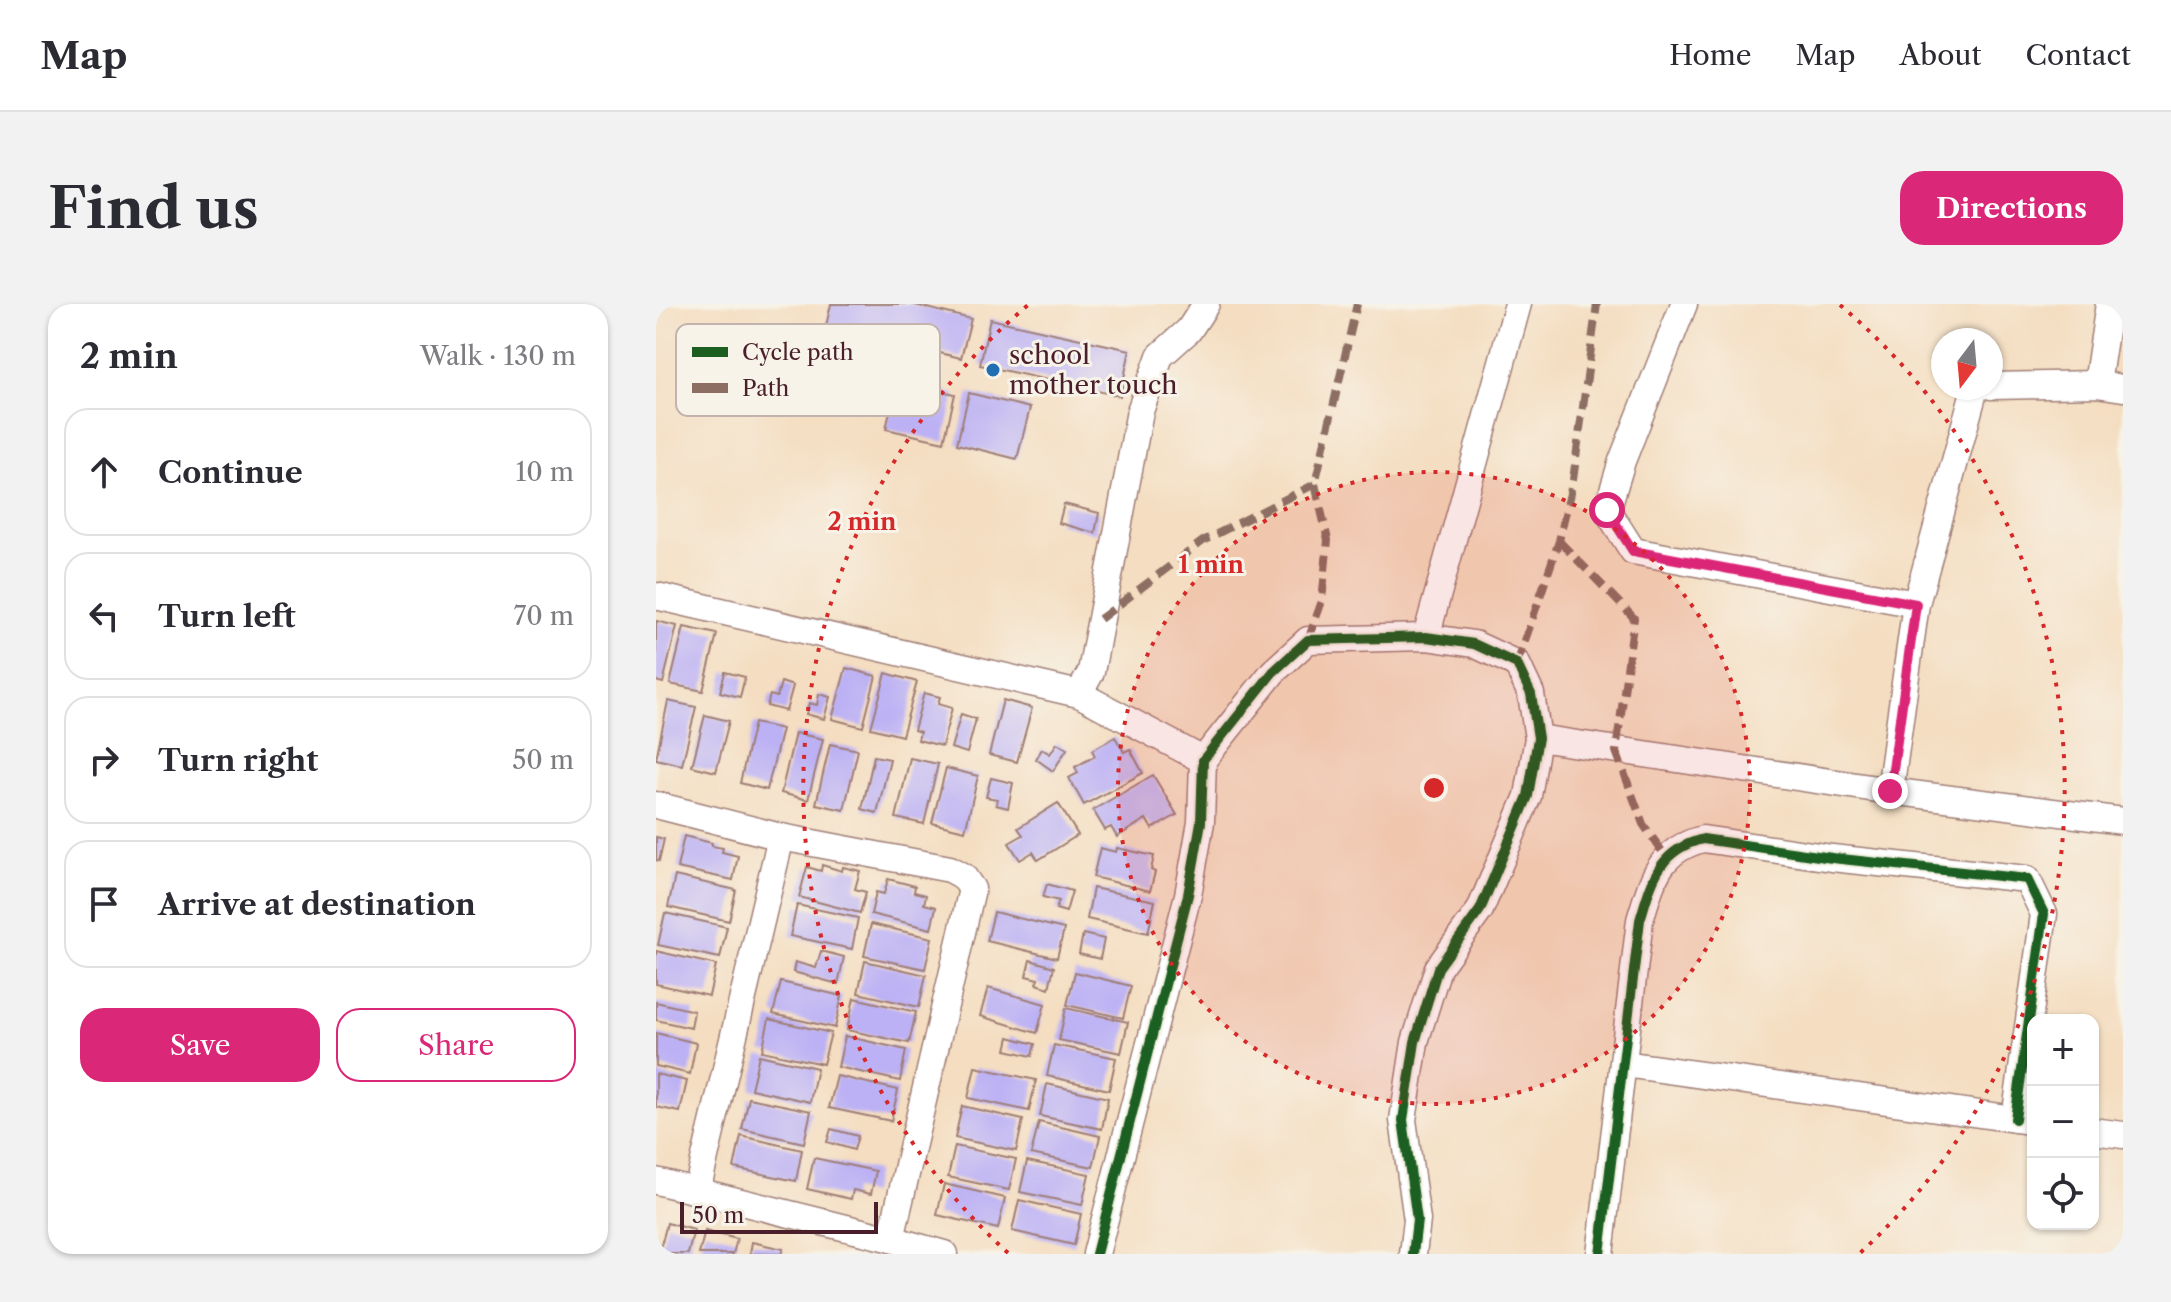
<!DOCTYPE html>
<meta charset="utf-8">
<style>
:root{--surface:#fff;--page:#f2f2f3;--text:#2b2b33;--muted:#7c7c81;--line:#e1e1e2;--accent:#db2777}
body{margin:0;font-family:"Libre Caslon Text",serif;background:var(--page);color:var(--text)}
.controls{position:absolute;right:24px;bottom:24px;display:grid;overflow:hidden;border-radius:16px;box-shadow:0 2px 6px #0004}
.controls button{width:72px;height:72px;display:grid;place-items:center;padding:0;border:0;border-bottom:2px solid var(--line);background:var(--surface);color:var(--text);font:40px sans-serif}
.compass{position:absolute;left:1275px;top:24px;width:72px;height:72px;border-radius:50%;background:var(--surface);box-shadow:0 2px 6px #0004;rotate:196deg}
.scale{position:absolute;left:24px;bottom:20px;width:198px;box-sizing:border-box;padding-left:8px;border:4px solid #4a1f2b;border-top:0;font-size:22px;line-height:28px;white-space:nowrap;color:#4a1f2b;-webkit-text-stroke:6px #f7f3e8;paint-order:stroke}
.stop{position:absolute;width:24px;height:24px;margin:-18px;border:6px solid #db2777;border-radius:50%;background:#fff}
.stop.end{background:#db2777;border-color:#fff;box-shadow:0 2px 8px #0008}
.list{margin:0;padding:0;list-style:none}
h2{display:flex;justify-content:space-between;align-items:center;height:104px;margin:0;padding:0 32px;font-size:34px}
h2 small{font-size:26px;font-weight:400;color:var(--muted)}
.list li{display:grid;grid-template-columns:52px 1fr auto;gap:24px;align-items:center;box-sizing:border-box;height:128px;margin:0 16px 16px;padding:0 16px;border:2px solid var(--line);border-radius:24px}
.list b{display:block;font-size:30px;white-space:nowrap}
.list em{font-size:26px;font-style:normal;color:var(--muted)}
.actions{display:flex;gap:16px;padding:24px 32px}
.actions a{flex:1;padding:18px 0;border:2px solid var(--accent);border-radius:24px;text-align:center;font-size:28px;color:var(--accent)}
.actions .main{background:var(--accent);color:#fff}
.icon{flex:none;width:44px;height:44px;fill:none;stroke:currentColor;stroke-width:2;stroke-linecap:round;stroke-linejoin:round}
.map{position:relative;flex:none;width:1467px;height:950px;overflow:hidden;border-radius:24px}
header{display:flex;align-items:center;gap:48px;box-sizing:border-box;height:112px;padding:0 40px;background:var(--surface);border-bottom:2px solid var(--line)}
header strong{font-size:38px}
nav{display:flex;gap:44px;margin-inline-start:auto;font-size:28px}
.intro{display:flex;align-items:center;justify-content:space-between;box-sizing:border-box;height:192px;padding:0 48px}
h1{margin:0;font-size:56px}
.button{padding:20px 36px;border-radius:24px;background:var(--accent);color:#fff;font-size:28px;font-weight:700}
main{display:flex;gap:48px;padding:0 48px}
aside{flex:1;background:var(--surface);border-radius:24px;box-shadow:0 2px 6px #0004}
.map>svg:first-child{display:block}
.building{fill:#bcb1f4}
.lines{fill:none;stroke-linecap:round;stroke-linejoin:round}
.minor-casing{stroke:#9f7e76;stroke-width:29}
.minor{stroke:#fff;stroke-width:26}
.quiet{stroke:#8d6e63;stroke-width:8;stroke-dasharray:16 8;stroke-linecap:butt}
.cycleway-casing{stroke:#f7f3e8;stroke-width:15}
.cycleway{stroke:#1b5e20;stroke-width:10}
.route{stroke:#db2777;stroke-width:10}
.ring{fill:none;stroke:#d62828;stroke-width:4;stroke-dasharray:4 8}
.poi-dot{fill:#1f6fb2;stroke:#f7f3e8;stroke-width:3}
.labels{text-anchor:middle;stroke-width:6;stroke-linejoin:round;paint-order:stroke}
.poi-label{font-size:26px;fill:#4a1f2b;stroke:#f7f3e8;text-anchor:start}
.key{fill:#f7f3e8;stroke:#c3b3af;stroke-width:2}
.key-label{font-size:22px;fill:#4a1f2b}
.centre{fill:#d62828;stroke:#f7f3e8;stroke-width:4}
.ring-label{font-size:24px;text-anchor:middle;font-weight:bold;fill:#d62828;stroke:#f7f3e8;stroke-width:6;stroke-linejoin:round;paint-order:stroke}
</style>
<header>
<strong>Map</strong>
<nav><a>Home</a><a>Map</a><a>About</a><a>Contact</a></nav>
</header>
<div class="intro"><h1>Find us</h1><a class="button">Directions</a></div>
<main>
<aside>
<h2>2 min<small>Walk · 130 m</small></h2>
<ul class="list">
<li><svg class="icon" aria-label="ahead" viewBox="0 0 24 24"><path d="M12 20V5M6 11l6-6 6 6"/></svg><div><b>Continue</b></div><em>10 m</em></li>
<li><svg class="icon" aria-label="left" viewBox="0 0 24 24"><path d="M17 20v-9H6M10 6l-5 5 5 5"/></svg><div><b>Turn left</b></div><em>70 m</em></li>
<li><svg class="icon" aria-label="right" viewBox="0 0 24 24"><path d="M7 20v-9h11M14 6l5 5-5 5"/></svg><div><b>Turn right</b></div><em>50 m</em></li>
<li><svg class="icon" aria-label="arrive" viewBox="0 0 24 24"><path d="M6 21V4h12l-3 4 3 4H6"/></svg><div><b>Arrive at destination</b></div></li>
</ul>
<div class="actions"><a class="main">Save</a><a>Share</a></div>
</aside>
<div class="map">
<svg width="1467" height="950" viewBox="0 0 1467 950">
<rect width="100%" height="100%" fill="#f7f3e8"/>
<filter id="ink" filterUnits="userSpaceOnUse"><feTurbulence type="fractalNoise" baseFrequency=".0125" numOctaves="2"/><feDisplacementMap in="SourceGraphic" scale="16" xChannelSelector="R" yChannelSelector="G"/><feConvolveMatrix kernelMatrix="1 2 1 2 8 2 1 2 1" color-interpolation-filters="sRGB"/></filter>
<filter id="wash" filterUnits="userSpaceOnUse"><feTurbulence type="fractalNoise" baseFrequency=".006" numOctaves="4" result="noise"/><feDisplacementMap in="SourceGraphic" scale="32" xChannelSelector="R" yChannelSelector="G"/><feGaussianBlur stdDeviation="1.8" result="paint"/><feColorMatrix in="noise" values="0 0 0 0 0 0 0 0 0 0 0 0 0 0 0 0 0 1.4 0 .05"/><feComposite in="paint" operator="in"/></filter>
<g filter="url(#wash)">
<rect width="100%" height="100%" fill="#f4ddc0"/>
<g id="blocks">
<g class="building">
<path d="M175 0H255L315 15 305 54 170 22Z"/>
<path d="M334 15 474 46 464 92 324 61Z"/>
<path d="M241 77 299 90 288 138 230 125Z"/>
<path d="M313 89 374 104 361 155 301 140Z"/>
<path d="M408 200 443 209 439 229 403 219Z"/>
<path d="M0 317 21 322 7 379 0 377Z"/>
<path d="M28 323 61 330 47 387 14 380Z"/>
<path d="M190 364 220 372 207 423 176 415Z"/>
<path d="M69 368 89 373 84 393 64 388Z"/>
<path d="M230 369 261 378 246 432 215 424Z"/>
<path d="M125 378 137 382 130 407 111 402 114 391 121 393Z"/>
<path d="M268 389 284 393 282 400 296 404 286 442 262 436 264 428 258 426Z"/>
<path d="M163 390 174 393 168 415 150 410 153 399 161 401Z"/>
<path d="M347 396 376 404 361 458 333 451Z"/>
<path d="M12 397 40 403 26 461 0 455Z"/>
<path d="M305 410 320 415 311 449 295 444Z"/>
<path d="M49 411 73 417 60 468 36 462Z"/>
<path d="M98 419 126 425 111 486 84 479Z"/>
<path d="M139 429 167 435 152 496 125 489Z"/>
<path d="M459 433 468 448 474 445 487 469 428 501 413 474 422 469 419 463 439 452 436 446Z"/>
<path d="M401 439 411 445 397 467 380 455 386 445 394 450Z"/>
<path d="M174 440 202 446 188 506 160 500Z"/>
<path d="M218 452 234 455 221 509 206 505Z"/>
<path d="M254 454 282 460 268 520 240 514Z"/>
<path d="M290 464 322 472 309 527 276 519Z"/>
<path d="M497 471 521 511 496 525 490 515 461 533 455 523 449 526 437 506Z"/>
<path d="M335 474 357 479 352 504 340 501 341 495 330 493Z"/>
<path d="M402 499 422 531 382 556 377 548 364 556 353 539 367 531 362 524Z"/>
<path d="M28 532 56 539V542L67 544 66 548 82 552 77 576 21 564Z"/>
<path d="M0 533 8 535 3 557 0 556Z"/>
<path d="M444 544 460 548 461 544 498 552 495 566 499 568 494 587 437 573Z"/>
<path d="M166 561 186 567 187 563 204 567 199 585 210 588 204 609 143 593 151 563 165 567Z"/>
<path d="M19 572 80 586 73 617 12 603Z"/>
<path d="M232 575 259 582 258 588 270 591 268 600 280 603 275 625 215 610 220 588 228 590Z"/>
<path d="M391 580 416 587 410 608 400 605 403 597 387 593Z"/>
<path d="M437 584 499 597 492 629 431 615Z"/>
<path d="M141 601 202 614 196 645 134 632Z"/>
<path d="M338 608 408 625 401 654 331 637Z"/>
<path d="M9 609 71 623 64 654 2 641Z"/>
<path d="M215 620 276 634 269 665 208 652Z"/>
<path d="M427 630 448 635 444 655 423 650Z"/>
<path d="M0 647 60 661 53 692 0 680Z"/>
<path d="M165 647 188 653 182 680 137 668 139 658 160 664Z"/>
<path d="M374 656 398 663 393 684 381 680 382 675 370 672Z"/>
<path d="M209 657 270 671 263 703 202 689Z"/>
<path d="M419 668 475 682 467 714 411 701Z"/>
<path d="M125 678 186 692 179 724 117 710Z"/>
<path d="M332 684 389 700 381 729 324 712Z"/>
<path d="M198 694 260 708 253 739 191 726Z"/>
<path d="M0 698 38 707 35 724 0 716Z"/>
<path d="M410 704 472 718 465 749 403 736Z"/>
<path d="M113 715 175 729 167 760 106 747Z"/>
<path d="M0 729 40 739 34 770 0 762Z"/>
<path d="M189 732 250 746 244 777 182 763Z"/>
<path d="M353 733 379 740 376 752 350 746Z"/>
<path d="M398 741 460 754 453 786 391 772Z"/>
<path d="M103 751 161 764 154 798 95 785Z"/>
<path d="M319 763 380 776 373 807 312 794Z"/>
<path d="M0 770 31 777 24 808 0 803Z"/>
<path d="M181 772 242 786 235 817 173 804Z"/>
<path d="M391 780 452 794 446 825 384 812Z"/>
<path d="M93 794 155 807 148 839 86 825Z"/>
<path d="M306 802 367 816 360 847 299 834Z"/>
<path d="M383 818 444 832 437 863 375 850Z"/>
<path d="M175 825 202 832 198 846 171 838Z"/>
<path d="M85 832 146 846 140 877 78 864Z"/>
<path d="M299 842 360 855 353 886 292 873Z"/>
<path d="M158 854 220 867 215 890 197 886 195 895 151 885Z"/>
<path d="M371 857 433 870 426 901 364 888Z"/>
<path d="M288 880 349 894 342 925 281 911Z"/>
<path d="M363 896 425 910 418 941 356 927Z"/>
<path d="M11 919 38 926 32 950H3Z"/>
<path d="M49 927 81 935 77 950H43Z"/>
<path d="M96 938 127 945 125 950H94Z"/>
</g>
</g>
</g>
<g filter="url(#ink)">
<use href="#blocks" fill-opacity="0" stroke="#9f7e76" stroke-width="2"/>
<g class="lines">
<defs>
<g id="minor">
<path d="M1028 0 966 157 951 206 977 247 1260 300"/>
<path d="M1441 80 1453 0"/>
<path d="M1335 82 1441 80 1467 84"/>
<path d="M0 292 423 390 547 456"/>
<path d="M770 333 862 0"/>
<path d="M423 390 435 368 484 107 504 52 533 26 550 0"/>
<path d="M882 434 1234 487 1467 517"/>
<path d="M1234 487 1260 300 1319 84"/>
<path d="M0 501 125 533 294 565 307 572 316 585 235 935 0 877"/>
<path d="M968 760 1373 817"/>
<path d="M1437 827 1467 831"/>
<path d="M41 887 125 533"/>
<path d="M235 935 288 950"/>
<path d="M440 950 532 591 545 518 547 456 617 368 652 336 770 333 818 340 861 360 875 390 882 434 872 492 824 606 782 664 759 738 747 816 761 916 757 950"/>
<path d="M944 950 984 616C996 577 1002 546 1047 535L1176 554 1371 575 1388 610 1359 815"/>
</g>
</defs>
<use href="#minor" class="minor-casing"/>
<use href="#minor" class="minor"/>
<g class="quiet">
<path d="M903 237 978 314 960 447 987 520 1010 553"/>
<path d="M444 315 547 237 659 180"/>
<path d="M652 336 666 297 672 236 659 180 701 0"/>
<path d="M861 360 903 237 917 176 941 0"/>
</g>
<defs>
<g id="cycleway">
<path d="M440 950 532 591 545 518 547 456 617 368 652 336 770 333 818 340 861 360 875 390 882 434 872 492 824 606 782 664 759 738 747 816 761 916 757 950"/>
<path d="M944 950 984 616C996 577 1002 546 1047 535L1176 554 1371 575 1388 610 1359 815"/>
</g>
</defs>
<use href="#cycleway" class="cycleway-casing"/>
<use href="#cycleway" class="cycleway"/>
</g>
</g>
<g class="lines" filter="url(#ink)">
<path class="route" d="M951 206 977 247 1260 300 1234 487"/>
</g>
<circle cx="778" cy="484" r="316" fill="#d62828" fill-opacity=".12"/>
<g class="ring">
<circle cx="778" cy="484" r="316"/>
<path d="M352 949A631 631 0 0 1 372 1M1184 1A631 631 0 0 1 1204 949"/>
</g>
<circle class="poi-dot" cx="337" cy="66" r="8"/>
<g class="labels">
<g class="poi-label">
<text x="353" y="60">school<tspan x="353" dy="30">mother touch</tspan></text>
</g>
</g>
<rect x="20" y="20" width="264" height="92" rx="12" class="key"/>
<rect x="36" y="43" width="36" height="10" fill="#1b5e20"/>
<rect x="36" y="79" width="36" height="10" fill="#8d6e63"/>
<g class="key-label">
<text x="86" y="56">Cycle path</text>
<text x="86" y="92">Path</text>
</g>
<circle cx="778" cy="484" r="12" class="centre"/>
<g class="ring-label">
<text x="206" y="226">2 min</text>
<text x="555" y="269">1 min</text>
</g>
</svg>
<div class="controls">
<button>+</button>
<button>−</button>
<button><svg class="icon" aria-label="locate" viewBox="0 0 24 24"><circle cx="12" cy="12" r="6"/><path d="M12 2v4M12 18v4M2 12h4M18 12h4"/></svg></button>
</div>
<svg class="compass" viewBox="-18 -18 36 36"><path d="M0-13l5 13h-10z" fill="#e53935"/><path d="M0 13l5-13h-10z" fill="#7c7c81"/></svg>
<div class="scale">50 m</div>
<div class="stop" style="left:951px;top:206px"></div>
<div class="stop end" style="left:1234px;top:487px"></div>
</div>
</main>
